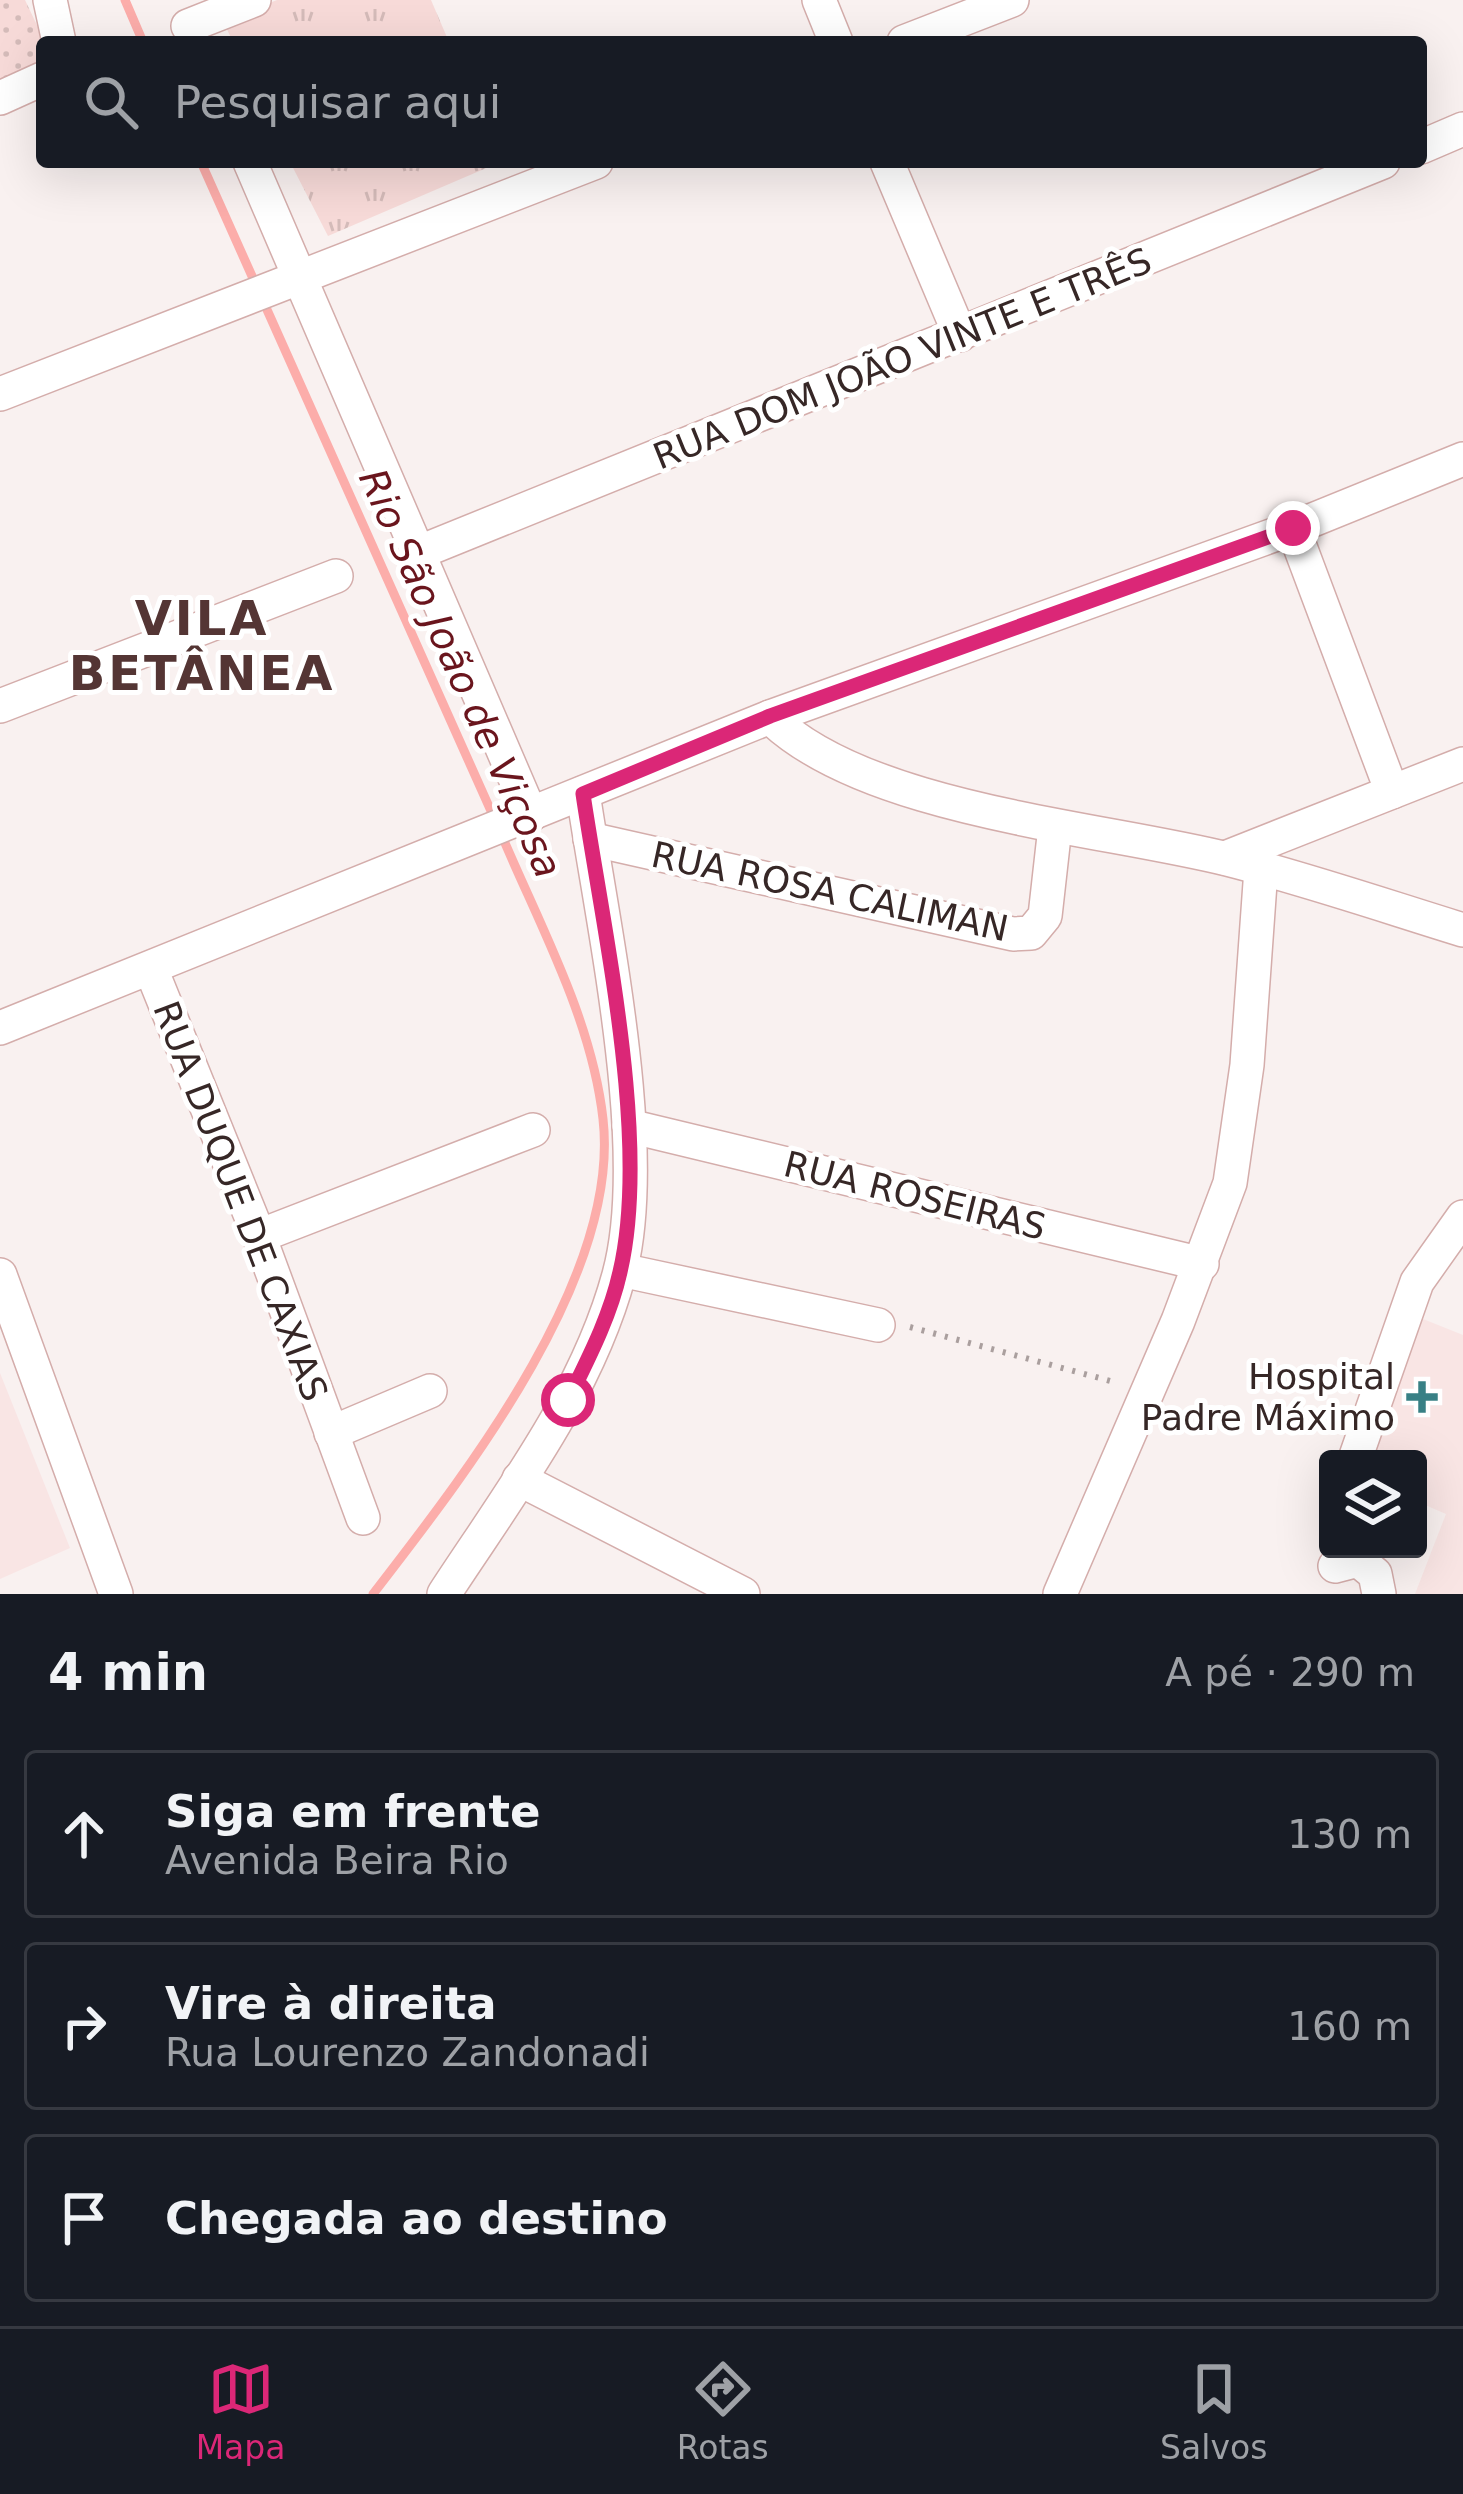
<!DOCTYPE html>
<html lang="pt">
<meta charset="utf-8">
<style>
:root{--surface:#171b24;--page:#242831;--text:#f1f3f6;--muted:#9ea1a6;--line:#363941;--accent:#db2777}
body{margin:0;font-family:"DejaVu Sans",sans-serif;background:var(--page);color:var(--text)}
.controls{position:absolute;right:36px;bottom:36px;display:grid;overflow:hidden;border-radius:12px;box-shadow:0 12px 48px #0002}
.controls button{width:108px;height:108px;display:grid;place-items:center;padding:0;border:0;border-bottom:3px solid var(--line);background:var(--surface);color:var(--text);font:60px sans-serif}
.stop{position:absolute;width:36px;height:36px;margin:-27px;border:9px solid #db2777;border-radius:50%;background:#fff}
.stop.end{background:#db2777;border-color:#fff;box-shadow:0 3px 12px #0008}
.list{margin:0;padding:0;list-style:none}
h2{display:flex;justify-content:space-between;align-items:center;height:156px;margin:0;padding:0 48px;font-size:51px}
h2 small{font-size:39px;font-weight:400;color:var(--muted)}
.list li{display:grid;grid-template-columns:78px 1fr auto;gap:36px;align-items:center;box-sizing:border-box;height:168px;margin:0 24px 24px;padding:0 24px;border:3px solid var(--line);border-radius:12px}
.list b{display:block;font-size:45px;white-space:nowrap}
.list p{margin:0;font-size:39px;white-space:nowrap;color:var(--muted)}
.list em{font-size:39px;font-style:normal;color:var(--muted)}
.icon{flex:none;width:66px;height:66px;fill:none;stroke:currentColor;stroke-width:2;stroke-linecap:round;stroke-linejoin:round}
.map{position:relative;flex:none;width:1463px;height:1594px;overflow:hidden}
.search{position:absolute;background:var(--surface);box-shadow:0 12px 48px #0002;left:36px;right:36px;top:36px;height:132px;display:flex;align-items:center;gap:30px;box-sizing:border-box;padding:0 42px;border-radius:12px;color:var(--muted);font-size:45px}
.sheet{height:732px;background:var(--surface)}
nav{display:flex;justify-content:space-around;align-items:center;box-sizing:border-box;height:168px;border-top:3px solid var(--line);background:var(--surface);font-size:33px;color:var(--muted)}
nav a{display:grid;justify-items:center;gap:6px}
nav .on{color:var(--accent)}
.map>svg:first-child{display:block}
.built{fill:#f9e5e4}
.grass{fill:url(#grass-tufts)}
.park{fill:url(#park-dots)}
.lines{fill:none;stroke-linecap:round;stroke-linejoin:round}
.stream{stroke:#fcadaa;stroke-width:9}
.minor-casing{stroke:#d4adab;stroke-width:36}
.path{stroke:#aa9f9e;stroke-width:6;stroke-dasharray:3 9;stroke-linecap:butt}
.minor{stroke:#fff;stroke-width:33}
.route{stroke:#db2777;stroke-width:15}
.poi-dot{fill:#388085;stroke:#fff;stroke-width:4.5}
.labels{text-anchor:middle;stroke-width:10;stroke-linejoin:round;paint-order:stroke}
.street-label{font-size:36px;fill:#362726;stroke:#fff}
.poi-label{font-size:36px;fill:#362726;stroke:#fff;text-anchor:end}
.water-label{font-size:39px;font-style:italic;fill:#6a151d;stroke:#fff}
.district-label{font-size:48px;font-weight:bold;letter-spacing:3px;fill:#543534;stroke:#fff}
</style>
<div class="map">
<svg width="1463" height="1594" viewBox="0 0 1463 1594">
<defs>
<pattern id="grass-tufts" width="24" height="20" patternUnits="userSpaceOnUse" patternTransform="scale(3)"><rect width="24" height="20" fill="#f7dad8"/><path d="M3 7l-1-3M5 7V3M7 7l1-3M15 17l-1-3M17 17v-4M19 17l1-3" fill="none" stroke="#d4bbb9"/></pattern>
<pattern id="park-dots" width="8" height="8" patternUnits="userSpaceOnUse" patternTransform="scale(3)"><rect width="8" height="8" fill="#f7dad8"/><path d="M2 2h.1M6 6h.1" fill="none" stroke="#d4bbb9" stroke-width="1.8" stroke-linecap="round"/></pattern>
</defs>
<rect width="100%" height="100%" fill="#f9f1f0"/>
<g class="built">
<path d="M1413 1315 1463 1335V1594H1415L1446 1514 1418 1502V1459H1356Z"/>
<path d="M0 1373 70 1548 0 1579Z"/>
</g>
<g class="grass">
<path d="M277 0H431L449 42H233L223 21Z"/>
<path d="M290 162H498V163L328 236Z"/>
</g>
<path class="park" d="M0 0H25L45 42 42 67 0 87Z"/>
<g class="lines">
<g class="stream">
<path d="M125 0 143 42"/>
<path d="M201 162 495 820"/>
<path d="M373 1594C464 1476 621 1277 603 1119 592 1020 540 926 502 836"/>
</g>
<defs>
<g id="minor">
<path d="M50 0 59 42"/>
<path d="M819 0 836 42"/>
<path d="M188 26 254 0"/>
<path d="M904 42 1012 0"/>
<path d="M0 98 42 79"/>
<path d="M1421 147 1463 129"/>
<path d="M250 162 531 815"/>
<path d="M887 162 960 335"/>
<path d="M0 394 596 162"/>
<path d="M1293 528 1392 792"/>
<path d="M420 552 1383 162"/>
<path d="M0 706 336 576"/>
<path d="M770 717C865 810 1098 827 1227 859 1306 879 1385 906 1463 930"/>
<path d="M590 839 1013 934 1031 933 1045 916 1055 827"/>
<path d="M1225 858 1463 764"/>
<path d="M151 969 259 1236 363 1518"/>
<path d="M0 1028 770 717 1293 528 1463 459"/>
<path d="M629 1126 1202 1264"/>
<path d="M259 1236 533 1130"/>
<path d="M621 1270 878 1325"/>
<path d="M0 1275 116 1594"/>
<path d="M331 1433 430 1391"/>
<path d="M1355 1459 1417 1282 1463 1217"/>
<path d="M519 1479 743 1594"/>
<path d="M1335 1566 1358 1560 1375 1574 1379 1594"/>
<path d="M444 1594C510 1493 587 1393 619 1275 653 1151 602 923 583 793"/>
<path d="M1060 1594 1178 1321 1230 1183 1247 1065 1261 869"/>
</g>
</defs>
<use href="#minor" class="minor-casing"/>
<path class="path" d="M910 1327 1118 1383"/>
<use href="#minor" class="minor"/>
</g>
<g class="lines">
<path class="route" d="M568 1400C588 1359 610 1317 620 1272 651 1141 603 929 583 794L770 716 1293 528"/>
</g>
<path class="poi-dot" d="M1416 1379h12v12h12v12h-12v12h-12v-12h-12v-12h12z"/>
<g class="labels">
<g class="street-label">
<text transform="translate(902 358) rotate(-22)" y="13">RUA DOM JOÃO VINTE E TRÊS</text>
<text transform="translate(830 891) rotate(12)" y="13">RUA ROSA CALIMAN</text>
<text transform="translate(915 1195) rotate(14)" y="13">RUA ROSEIRAS</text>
<text transform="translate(241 1201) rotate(69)" y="13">RUA DUQUE DE CAXIAS</text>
</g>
<g class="poi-label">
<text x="1395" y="1389">Hospital<tspan x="1395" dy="41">Padre Máximo</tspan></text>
</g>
<g class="water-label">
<text transform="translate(461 673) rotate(66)" y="14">Rio São João de Viçosa</text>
</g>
<g class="district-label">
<text x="202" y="635">VILA<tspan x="202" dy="55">BETÂNEA</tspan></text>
</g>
</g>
</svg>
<div class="controls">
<button><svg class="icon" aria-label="layers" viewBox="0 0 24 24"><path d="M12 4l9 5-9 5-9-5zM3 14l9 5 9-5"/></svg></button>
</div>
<div class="stop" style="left:568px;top:1400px"></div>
<div class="stop end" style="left:1293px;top:528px"></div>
<div class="search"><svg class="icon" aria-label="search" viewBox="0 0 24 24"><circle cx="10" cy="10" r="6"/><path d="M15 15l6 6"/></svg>Pesquisar aqui</div>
</div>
<section class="sheet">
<h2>4 min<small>A pé · 290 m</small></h2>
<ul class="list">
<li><svg class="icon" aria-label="ahead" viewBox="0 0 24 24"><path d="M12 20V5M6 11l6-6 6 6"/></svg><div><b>Siga em frente</b><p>Avenida Beira Rio</p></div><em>130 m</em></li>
<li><svg class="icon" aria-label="right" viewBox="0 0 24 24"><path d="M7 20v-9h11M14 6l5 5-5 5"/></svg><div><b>Vire à direita</b><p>Rua Lourenzo Zandonadi</p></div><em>160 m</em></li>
<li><svg class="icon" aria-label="arrive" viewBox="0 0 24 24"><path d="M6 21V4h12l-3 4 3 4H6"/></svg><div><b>Chegada ao destino</b></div></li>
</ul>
</section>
<nav>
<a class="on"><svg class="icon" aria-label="map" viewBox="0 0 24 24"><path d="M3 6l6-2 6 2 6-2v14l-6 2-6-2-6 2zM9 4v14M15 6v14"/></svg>Mapa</a>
<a><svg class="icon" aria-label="directions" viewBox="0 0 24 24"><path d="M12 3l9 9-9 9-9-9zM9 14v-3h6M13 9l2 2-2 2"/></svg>Rotas</a>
<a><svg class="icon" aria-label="saved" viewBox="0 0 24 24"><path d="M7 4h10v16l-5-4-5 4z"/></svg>Salvos</a>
</nav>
